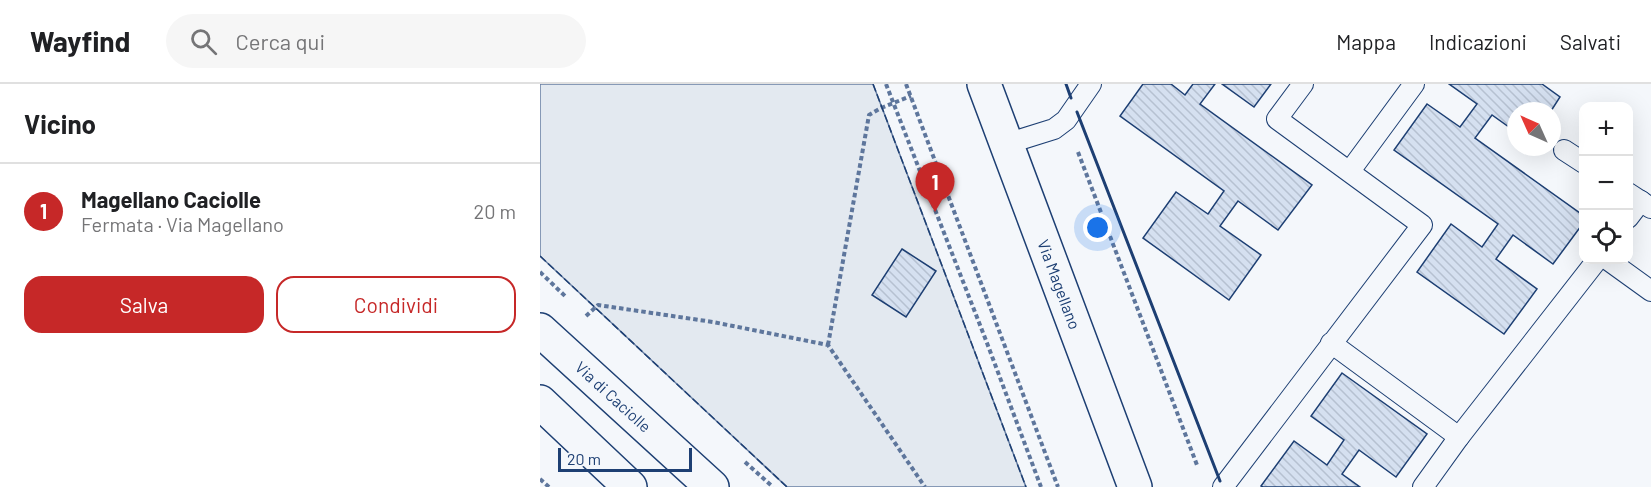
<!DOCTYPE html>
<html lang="it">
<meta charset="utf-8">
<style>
:root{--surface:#fff;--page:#f6f6f6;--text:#202124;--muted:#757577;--line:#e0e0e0;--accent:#c62828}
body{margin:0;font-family:Barlow,sans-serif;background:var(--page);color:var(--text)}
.controls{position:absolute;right:18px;top:18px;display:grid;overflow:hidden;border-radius:12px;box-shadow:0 6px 24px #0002}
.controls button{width:54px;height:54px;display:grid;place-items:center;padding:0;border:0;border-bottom:2px solid var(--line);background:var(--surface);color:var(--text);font:30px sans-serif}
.compass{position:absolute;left:967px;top:18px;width:54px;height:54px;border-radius:50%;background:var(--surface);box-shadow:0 6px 24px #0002;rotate:315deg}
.scale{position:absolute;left:18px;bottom:15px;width:134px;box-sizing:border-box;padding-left:6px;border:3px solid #1d3f73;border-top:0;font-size:16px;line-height:21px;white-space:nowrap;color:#1d3f73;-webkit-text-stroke:4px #f4f7fb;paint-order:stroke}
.you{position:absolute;left:558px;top:144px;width:21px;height:21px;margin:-15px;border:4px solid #fff;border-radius:50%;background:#1a73e8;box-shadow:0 0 0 9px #1a73e833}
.badge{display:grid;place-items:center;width:39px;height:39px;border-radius:50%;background:var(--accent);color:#fff;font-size:20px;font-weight:700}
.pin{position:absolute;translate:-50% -50px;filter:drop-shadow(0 2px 3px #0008)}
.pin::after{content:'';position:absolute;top:32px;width:21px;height:18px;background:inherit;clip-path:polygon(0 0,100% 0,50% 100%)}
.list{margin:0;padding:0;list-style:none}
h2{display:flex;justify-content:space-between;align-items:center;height:78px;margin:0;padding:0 24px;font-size:26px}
h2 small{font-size:20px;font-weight:400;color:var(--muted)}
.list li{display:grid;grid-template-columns:39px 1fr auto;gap:18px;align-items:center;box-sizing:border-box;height:96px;padding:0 24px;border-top:2px solid var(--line)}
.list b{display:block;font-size:22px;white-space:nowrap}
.list p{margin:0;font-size:20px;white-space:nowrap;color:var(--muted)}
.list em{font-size:20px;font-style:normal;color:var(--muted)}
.actions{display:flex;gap:12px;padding:18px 24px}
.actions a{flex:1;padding:14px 0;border:2px solid var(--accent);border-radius:18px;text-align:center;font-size:21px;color:var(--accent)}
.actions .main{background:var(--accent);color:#fff}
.icon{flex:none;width:33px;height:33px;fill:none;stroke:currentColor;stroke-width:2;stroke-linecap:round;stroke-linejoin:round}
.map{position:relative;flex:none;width:1111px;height:403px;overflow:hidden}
header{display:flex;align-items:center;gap:36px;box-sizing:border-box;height:84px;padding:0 30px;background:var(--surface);border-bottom:2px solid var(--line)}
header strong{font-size:28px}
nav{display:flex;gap:33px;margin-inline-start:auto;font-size:21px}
.search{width:420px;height:54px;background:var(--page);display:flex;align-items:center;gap:15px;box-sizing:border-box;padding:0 21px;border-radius:33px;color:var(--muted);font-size:22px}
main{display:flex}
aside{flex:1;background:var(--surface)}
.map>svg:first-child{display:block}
.park{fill:#e3e9f0;stroke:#687fa3;stroke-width:1.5}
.building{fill:url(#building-back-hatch);stroke:#1d3f73;stroke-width:1.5}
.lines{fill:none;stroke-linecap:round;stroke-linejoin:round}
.service-casing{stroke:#1d3f73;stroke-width:22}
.minor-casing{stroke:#1d3f73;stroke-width:36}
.secondary-casing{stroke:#1d3f73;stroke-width:36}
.path{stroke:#5e769c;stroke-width:4;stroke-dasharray:4.5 3;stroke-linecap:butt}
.service{stroke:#f4f7fb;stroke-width:20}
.minor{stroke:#f4f7fb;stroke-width:33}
.secondary{stroke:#f4f7fb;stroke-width:33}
.fence{stroke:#1d3f73;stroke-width:1.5;stroke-dasharray:8 3;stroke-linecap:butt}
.wall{stroke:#1d3f73;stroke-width:3}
.labels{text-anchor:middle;stroke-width:4.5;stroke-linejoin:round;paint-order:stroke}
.street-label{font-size:16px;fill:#1d3f73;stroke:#f4f7fb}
</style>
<header>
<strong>Wayfind</strong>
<div class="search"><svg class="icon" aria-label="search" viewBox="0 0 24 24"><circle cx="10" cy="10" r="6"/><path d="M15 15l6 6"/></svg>Cerca qui</div>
<nav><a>Mappa</a><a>Indicazioni</a><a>Salvati</a></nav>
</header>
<main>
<aside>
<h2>Vicino<small></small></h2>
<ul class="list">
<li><span class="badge">1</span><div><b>Magellano Caciolle</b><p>Fermata · Via Magellano</p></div><em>20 m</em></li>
</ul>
<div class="actions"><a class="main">Salva</a><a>Condividi</a></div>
</aside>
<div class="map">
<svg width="1111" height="403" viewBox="0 0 1111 403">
<defs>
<pattern id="building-back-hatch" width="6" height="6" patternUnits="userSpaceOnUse" patternTransform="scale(1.5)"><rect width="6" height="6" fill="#d5e0f0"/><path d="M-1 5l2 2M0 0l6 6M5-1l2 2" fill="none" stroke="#b6c1d1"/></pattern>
</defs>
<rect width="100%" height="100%" fill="#f4f7fb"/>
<path class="park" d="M0 0H333L486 403H247L0 172Z"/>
<g class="building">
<path d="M603 0H631L645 11 653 0H675L660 20 772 101 738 146 698 117 680 142 721 171 689 216 603 154 636 108 668 130 684 107 580 32Z"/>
<path d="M682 0H731L714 23Z"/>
<path d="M909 0H1002L1020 13 1011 27H976V48L952 31 935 54 1044 132V138L1013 180 973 151 956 175 997 205 964 250 877 188 911 140 942 163 958 140 854 66 887 20 920 43 937 20Z"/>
<path d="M362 165 396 187 366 233 332 211Z"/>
<path d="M802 289 887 350 856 393 819 366 802 390 820 403H723L721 402 754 357 787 381 804 356 771 332Z"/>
</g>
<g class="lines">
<defs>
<g id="service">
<path d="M466 60 514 45 526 36 551 0"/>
<path d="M1024 66 1044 79"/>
<path d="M810 87 874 0"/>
<path d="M1088 109 1111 124"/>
<path d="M1088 134 1101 117"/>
<path d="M1068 176 1111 207"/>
<path d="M791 259 919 353 883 403"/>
<path d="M919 353 1057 176"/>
<path d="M683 403 882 141 737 35 763 0"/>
</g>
<g id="minor">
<path id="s1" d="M0 246 172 403"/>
<path d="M0 318 90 403"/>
</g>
<g id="secondary">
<path id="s2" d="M444 0 595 403"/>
</g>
</defs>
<use href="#service" class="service-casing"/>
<use href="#minor" class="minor-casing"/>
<use href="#secondary" class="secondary-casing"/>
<g class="path">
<path d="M346 0 447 259 501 403"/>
<path d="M366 0 518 403"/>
<path d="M538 68 657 381"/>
<path d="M0 188 25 212"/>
<path d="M46 232 58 221 173 238 288 261 385 403"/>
<path d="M288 261 329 31 341 24 371 12"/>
<path d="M205 378 233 403"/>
<path d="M0 395 9 403"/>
</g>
<use href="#service" class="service"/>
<use href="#minor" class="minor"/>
<use href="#secondary" class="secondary"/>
<g class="fence">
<path d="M333 0 486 403"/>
<path d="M0 172 247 403"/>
</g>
<g class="wall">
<path d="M526 0 531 14"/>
<path d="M537 28 680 397"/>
</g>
</g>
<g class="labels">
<g class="street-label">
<text dy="6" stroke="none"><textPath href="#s2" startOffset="214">Via Magellano</textPath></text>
<text dy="6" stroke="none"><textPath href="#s1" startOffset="99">Via di Caciolle</textPath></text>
</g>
</g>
</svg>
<div class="controls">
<button>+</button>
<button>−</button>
<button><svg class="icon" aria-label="locate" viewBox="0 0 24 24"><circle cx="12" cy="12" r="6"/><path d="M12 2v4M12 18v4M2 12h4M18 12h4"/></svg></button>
</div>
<svg class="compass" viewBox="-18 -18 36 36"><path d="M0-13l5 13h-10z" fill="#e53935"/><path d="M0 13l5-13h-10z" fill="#757577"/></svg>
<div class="scale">20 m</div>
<div class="you"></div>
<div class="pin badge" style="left:395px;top:128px">1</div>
</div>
</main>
